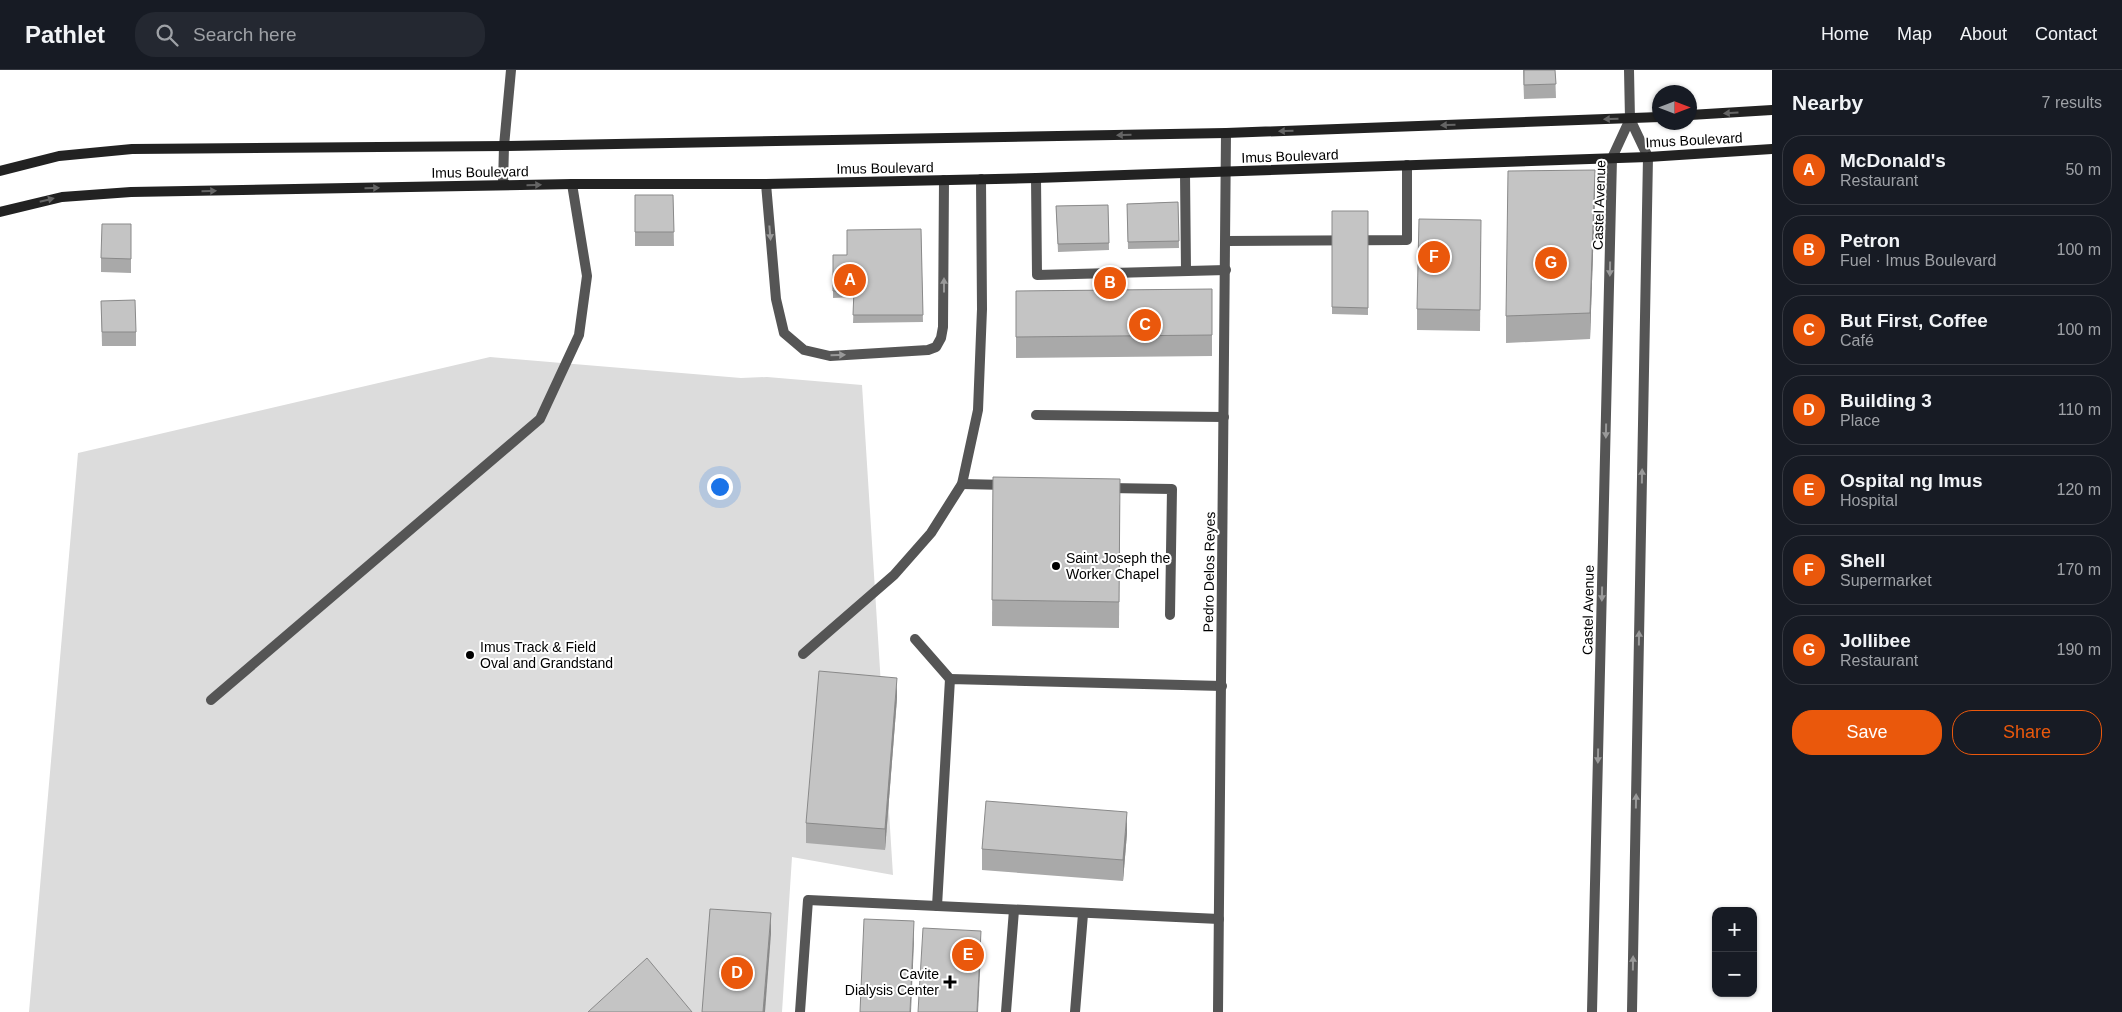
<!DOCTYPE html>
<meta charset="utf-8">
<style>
:root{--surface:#171b24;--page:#242831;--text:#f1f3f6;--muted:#9ea1a6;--line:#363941;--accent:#ea580c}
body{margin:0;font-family:Helvetica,sans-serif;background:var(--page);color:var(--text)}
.controls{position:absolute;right:15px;bottom:15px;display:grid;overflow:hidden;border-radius:10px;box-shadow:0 1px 4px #0004}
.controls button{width:45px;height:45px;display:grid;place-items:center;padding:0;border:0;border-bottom:1px solid var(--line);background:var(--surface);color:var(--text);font:25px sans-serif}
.compass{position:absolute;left:1652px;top:15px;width:45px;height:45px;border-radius:50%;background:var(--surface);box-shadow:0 1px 4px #0004;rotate:90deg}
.you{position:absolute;left:719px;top:416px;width:18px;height:18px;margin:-12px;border:4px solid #fff;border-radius:50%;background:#1a73e8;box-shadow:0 0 0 8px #1a73e833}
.badge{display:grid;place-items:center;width:32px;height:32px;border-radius:50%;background:var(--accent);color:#fff;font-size:16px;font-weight:700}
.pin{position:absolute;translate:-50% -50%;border:2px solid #fff;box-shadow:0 1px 5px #0006}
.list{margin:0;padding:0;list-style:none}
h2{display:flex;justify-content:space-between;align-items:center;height:65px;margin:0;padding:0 20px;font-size:21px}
h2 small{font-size:16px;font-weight:400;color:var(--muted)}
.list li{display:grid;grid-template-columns:32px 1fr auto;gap:15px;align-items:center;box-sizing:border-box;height:70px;margin:0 10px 10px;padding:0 10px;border:1px solid var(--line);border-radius:20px}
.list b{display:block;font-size:19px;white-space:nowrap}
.list p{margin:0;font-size:16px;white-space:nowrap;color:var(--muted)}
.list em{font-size:16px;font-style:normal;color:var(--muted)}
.actions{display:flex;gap:10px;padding:15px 20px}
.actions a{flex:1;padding:11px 0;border:1px solid var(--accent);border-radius:20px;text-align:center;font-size:18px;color:var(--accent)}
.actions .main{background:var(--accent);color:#fff}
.icon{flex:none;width:28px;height:28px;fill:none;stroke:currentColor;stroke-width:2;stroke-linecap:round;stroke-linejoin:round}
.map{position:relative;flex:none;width:1772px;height:942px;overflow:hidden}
header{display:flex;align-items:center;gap:30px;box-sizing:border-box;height:70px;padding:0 25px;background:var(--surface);border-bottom:1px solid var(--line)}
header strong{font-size:24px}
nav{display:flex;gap:28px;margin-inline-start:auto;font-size:18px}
.search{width:350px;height:45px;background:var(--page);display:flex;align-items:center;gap:12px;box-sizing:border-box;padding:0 18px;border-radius:20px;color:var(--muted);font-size:19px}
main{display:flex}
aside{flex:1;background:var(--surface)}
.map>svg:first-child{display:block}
.green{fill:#dcdcdc}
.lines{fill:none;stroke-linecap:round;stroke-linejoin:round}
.service{stroke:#555;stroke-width:10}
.minor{stroke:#555;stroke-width:10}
.tertiary{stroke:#555;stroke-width:10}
.secondary{stroke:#222;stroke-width:10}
.wall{fill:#a9a9a9}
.shaded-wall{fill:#898989}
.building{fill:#c4c4c4;stroke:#898989}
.oneway{fill:#646464}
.oneway2{fill:#999}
.poi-dot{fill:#000;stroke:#fff;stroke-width:2}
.labels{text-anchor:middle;stroke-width:4;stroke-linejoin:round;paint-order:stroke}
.street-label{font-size:14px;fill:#000;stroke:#fff}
.poi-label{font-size:14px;fill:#000;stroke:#fff;text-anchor:start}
</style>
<header>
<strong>Pathlet</strong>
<div class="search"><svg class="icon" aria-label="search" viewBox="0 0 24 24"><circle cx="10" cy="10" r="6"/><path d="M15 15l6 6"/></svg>Search here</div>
<nav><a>Home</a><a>Map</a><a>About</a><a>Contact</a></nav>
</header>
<main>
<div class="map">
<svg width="1772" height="942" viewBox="0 0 1772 942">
<rect width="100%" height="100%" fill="#fff"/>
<path class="green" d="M490 287 741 308 767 307 862 315 893 805 792 787 782 942H29L78 383Z"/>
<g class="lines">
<g class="service">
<path d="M1185 103 1186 201"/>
<path d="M1036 108 1037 205 1226 200"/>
<path d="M766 114 776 229 784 263 804 280 830 286 928 280 936 277 941 268 943 257 944 110"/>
<path d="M503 115 504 76 511 0"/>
<path d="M1226 171 1407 170V95"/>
<path d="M1036 345 1224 347"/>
<path d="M962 414 1006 415"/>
<path d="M1108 418 1172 419 1170 545"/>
<path d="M915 569 950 609"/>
<path d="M803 584 894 505 931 463 962 414 978 340 982 239 981 109"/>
<path d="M211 630 540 349 579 265 587 206 572 114"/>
<path d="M937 836 950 609 1222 616"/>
<path d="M800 942 808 830 1219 849"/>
<path d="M1006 942 1014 840"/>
<path d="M1075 942 1083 844"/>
</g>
<g class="minor">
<path d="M1629 0 1630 49"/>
<path d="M1218 942 1226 63"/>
</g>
<g class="tertiary">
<path d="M1630 49 1648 87 1632 942"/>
<path d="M1592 942 1612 88 1630 49"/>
</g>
<g class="secondary">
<path d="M1690 45 1772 40"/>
<path d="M0 101 59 86 132 79 504 76 1226 63 1660 47"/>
<path d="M0 142 62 127 131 122 572 114H766L1036 108 1648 87 1772 79"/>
</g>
</g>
<g class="wall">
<path d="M1523 0H1555L1556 28 1524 29Z"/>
<path d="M635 125H673L674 176H635Z"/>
<path d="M1595 126 1590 269 1506 273V246Z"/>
<path d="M1178 132 1179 178 1128 179 1127 134Z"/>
<path d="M1108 135 1109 180 1058 182 1056 136Z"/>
<path d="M1332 141H1368V245L1332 244Z"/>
<path d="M131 154V203L101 202V188Z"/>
<path d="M921 159 923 252 853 253 854 227 833 228V185H847Z"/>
<path d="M1481 171 1480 261 1417 260V239Z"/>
<path d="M1212 219V286L1016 288V221Z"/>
<path d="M101 231 136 262V276H102Z"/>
<path d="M993 407 1120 435 1119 558 992 556Z"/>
<path d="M897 628 885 780 806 773V753Z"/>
<path d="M1127 763 1123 811 982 800V779Z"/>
</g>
<g class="shaded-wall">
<path d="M1595 100V126L1590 269V243Z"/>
<path d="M897 608V628L885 780V759Z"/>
<path d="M1127 742V763L1123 811V790Z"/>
<path d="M771 843V864L765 942H763Z"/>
<path d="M914 851V871L911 942H910Z"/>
<path d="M981 861V882L978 942H977Z"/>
</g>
<g class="building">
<path d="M1524 0H1555L1556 14 1524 15Z"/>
<path d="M1595 100 1590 243 1506 246 1508 101Z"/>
<path d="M635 125H673L674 162H635Z"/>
<path d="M1178 132 1179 171 1128 172 1127 134Z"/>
<path d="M1108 135 1109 173 1058 174 1056 136Z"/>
<path d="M1332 141H1368V238L1332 237Z"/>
<path d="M1419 149 1481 150 1480 240 1417 239Z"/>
<path d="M102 154H131V189L101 188Z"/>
<path d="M921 159 923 245H853L854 220 833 221V185H847V160Z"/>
<path d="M1212 219V265L1016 267V221Z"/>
<path d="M135 230 136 262H102L101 231Z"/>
<path d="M993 407 1120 409 1119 532 992 530Z"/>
<path d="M819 601 897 608 885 759 806 753Z"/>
<path d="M986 731 1127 742 1123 790 982 779Z"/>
<path d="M710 839 771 843 763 942H702Z"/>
<path d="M864 849 914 851 910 942H860Z"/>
<path d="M923 858 981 861 977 942H918Z"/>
<path d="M647 888 692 942H588Z"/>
</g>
<defs><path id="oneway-solid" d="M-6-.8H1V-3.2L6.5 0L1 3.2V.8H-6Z" transform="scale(1.25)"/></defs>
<g class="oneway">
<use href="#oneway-solid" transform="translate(1731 43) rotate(177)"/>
<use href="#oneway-solid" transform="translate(1611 49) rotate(178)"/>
<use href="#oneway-solid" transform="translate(1448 55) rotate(178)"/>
<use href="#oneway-solid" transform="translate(1286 61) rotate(178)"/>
<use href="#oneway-solid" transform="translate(1124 65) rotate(179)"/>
<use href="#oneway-solid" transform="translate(534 115) rotate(-1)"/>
<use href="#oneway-solid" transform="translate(372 118) rotate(-1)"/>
<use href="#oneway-solid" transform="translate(209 121) rotate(-1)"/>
<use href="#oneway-solid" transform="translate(47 130) rotate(-14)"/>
</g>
<g class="oneway2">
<use href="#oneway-solid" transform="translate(770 163) rotate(85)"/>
<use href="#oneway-solid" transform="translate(1610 199) rotate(91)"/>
<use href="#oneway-solid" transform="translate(944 215) rotate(-90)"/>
<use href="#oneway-solid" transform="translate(838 285) rotate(-2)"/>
<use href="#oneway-solid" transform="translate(1606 361) rotate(91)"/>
<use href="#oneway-solid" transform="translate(1642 406) rotate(-89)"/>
<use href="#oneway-solid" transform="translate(1602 524) rotate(91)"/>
<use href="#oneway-solid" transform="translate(1639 568) rotate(-89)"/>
<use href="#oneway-solid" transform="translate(1598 686) rotate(91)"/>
<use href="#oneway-solid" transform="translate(1636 731) rotate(-89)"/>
<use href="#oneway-solid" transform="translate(1633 893) rotate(-89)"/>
</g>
<g class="poi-dot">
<circle cx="1056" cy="496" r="5"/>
<circle cx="470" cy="585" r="5"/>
<path d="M947.5 904.5h5v5h5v5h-5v5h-5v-5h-5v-5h5z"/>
</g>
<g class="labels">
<g class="street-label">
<text transform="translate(1694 70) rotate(-3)" y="5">Imus Boulevard</text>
<text transform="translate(1290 86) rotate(-2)" y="5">Imus Boulevard</text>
<text transform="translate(885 98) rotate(-1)" y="5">Imus Boulevard</text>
<text transform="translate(480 102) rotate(-1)" y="5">Imus Boulevard</text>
<text transform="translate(1599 135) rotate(-88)" y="5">Castel Avenue</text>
<text transform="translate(1209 502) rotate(-89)" y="5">Pedro Delos Reyes</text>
<text transform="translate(1588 540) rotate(-89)" y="5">Castel Avenue</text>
</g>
<g class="poi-label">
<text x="1066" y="493">Saint Joseph the<tspan x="1066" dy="16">Worker Chapel</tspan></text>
<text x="480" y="582">Imus Track &amp; Field<tspan x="480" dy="16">Oval and Grandstand</tspan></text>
<text x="939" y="909" text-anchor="end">Cavite<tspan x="939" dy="16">Dialysis Center</tspan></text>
</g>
</g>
</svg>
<div class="controls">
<button>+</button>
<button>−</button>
</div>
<svg class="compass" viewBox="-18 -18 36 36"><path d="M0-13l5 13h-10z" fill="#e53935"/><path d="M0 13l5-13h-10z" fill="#9ea1a6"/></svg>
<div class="you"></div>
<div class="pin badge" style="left:850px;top:210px">A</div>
<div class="pin badge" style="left:1110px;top:213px">B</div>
<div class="pin badge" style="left:1145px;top:255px">C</div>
<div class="pin badge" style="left:737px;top:903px">D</div>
<div class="pin badge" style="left:968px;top:885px">E</div>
<div class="pin badge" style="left:1434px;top:187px">F</div>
<div class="pin badge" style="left:1551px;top:193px">G</div>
</div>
<aside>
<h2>Nearby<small>7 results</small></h2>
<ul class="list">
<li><span class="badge">A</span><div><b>McDonald's</b><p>Restaurant</p></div><em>50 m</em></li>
<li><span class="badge">B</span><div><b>Petron</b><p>Fuel · Imus Boulevard</p></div><em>100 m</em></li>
<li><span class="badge">C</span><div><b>But First, Coffee</b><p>Café</p></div><em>100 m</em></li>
<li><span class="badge">D</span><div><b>Building 3</b><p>Place</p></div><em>110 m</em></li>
<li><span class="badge">E</span><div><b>Ospital ng Imus</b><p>Hospital</p></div><em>120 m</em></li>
<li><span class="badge">F</span><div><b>Shell</b><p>Supermarket</p></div><em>170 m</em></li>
<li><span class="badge">G</span><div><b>Jollibee</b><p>Restaurant</p></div><em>190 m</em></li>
</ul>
<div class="actions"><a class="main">Save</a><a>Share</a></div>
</aside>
</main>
